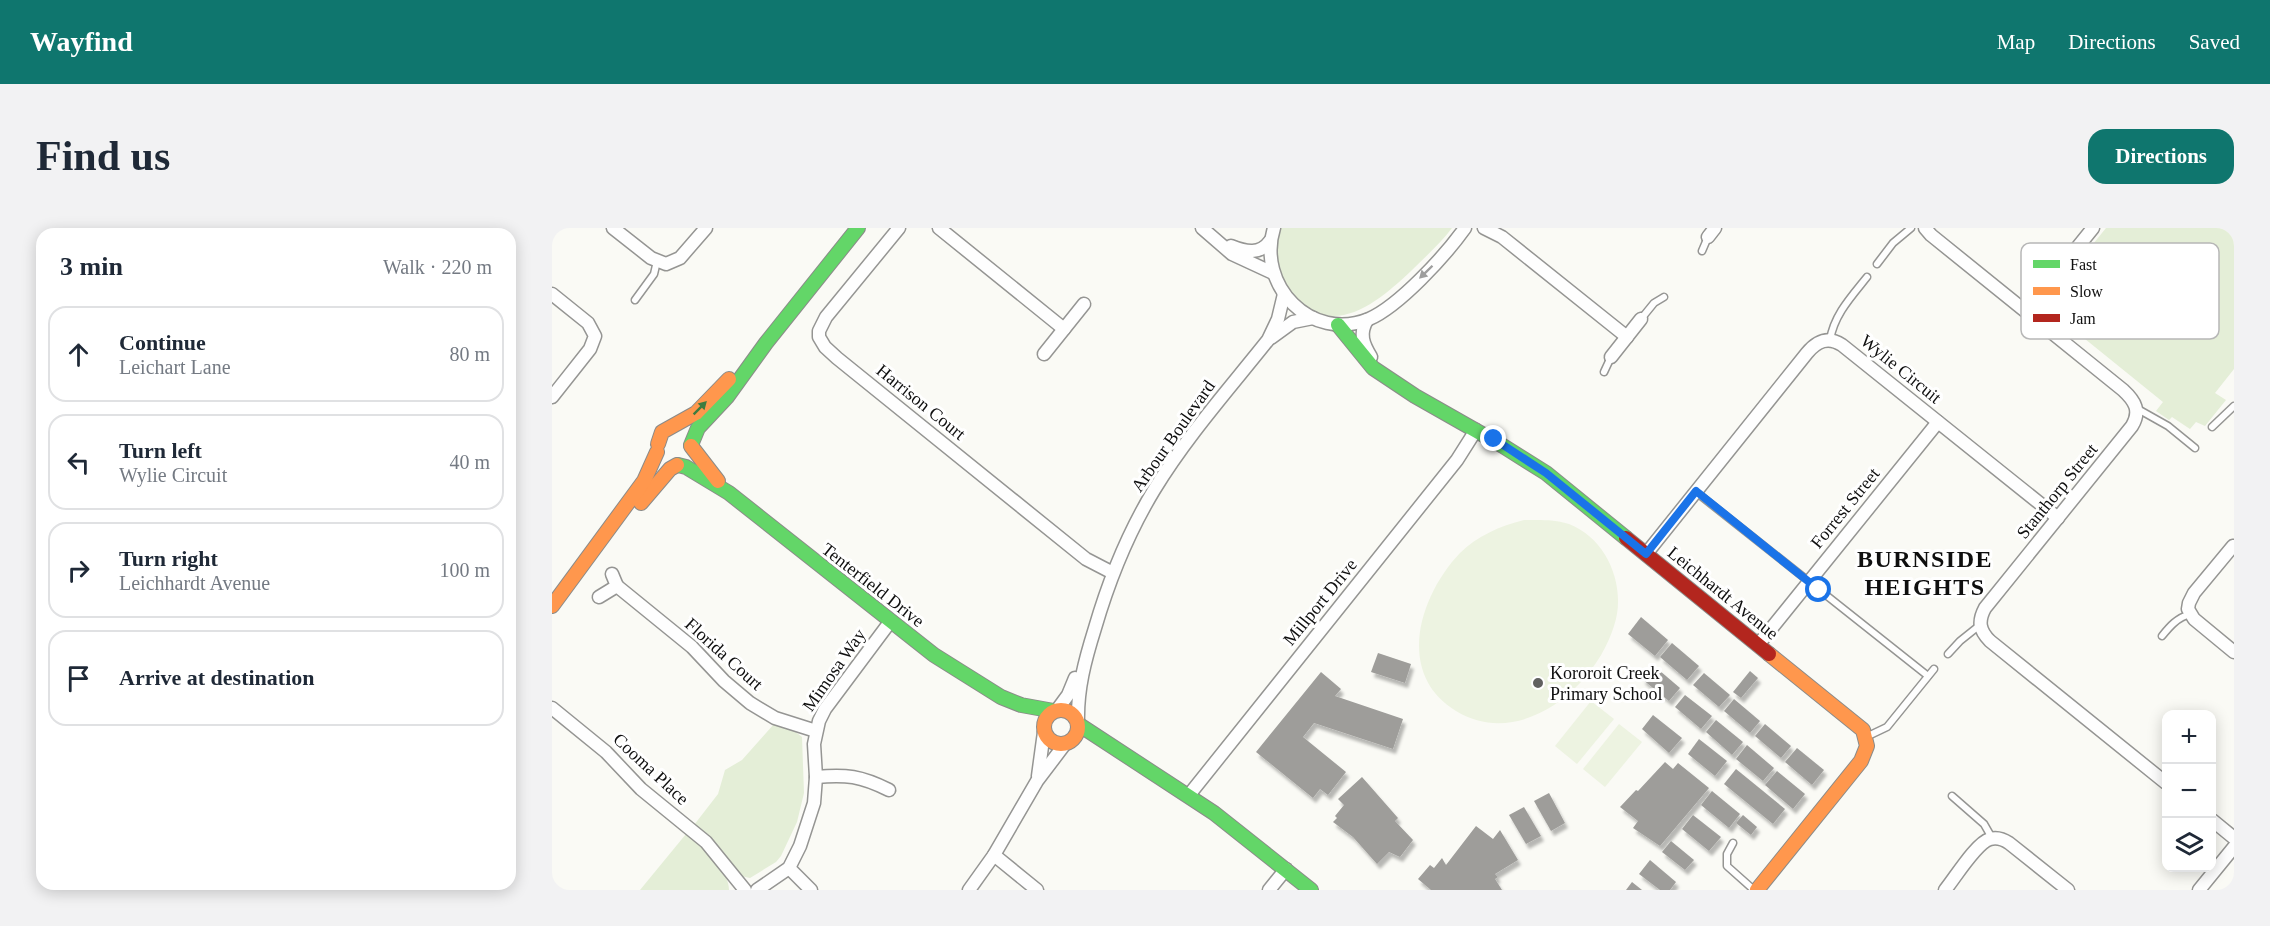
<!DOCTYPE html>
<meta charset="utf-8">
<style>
:root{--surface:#fff;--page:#f2f2f3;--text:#1f2937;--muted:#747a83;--line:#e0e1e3;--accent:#0f766e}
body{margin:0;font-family:Georgia,serif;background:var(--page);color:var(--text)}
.controls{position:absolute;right:18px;bottom:18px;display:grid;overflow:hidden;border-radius:12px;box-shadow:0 3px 15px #0003}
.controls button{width:54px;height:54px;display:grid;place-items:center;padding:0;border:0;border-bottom:2px solid var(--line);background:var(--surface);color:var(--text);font:30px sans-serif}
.stop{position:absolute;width:18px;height:18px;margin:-14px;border:4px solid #1a73e8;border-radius:50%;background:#fff}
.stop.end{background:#1a73e8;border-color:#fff;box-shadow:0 2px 6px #0008}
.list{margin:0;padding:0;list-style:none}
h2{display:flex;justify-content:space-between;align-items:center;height:78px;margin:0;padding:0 24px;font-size:26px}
h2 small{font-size:20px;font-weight:400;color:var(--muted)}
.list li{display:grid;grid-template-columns:39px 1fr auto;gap:18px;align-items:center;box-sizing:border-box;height:96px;margin:0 12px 12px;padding:0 12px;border:2px solid var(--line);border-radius:18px}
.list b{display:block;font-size:22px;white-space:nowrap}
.list p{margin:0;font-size:20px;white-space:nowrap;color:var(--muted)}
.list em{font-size:20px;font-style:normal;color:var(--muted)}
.icon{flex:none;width:33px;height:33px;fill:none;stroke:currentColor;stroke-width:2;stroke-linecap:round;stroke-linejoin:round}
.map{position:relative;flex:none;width:1682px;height:662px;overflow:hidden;border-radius:18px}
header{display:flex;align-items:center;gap:36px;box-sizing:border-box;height:84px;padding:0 30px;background:var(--accent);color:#fff}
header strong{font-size:28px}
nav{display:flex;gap:33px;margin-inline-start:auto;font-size:21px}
.intro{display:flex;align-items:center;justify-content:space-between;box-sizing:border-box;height:144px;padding:0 36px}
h1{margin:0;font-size:42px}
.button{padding:15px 27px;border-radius:18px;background:var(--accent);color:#fff;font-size:21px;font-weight:700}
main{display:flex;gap:36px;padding:0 36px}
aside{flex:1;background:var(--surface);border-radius:18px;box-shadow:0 3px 15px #0003}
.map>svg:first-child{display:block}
.green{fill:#e4eed7}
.pitch{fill:#edf3e1}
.building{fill:#9e9d9a;filter:url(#shadow)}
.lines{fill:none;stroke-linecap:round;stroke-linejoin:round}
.lane-casing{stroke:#959593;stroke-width:9}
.street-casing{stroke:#959593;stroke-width:15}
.fast-casing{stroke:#8b8b89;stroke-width:16}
.slow-casing{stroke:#8b8b89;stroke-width:16}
.jam-casing{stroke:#8b8b89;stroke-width:16}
.lane{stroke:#fefefe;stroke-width:6}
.street{stroke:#fefefe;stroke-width:12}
.fast{stroke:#63d668;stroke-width:14}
.slow{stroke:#ff974d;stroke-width:14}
.jam{stroke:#b3261e;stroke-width:14}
.oneway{fill:#9e9e9e}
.oneway2{fill:#3d7c40}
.route{stroke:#1a73e8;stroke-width:8}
.poi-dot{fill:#616160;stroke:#fff;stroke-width:2}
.labels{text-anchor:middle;stroke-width:6;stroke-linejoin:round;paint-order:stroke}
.street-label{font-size:18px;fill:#0f0f0f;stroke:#fff}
.poi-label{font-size:18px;fill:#0f0f0f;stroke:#fff;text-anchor:start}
.district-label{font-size:24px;font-weight:bold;letter-spacing:1.5px;fill:#0f0f0f;stroke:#fff}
.key{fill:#fff;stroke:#b7b7b7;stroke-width:1.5}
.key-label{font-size:16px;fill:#0f0f0f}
</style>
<header>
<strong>Wayfind</strong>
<nav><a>Map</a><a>Directions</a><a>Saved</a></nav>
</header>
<div class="intro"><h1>Find us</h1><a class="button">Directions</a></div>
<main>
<aside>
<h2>3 min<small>Walk · 220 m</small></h2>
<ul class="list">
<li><svg class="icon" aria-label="ahead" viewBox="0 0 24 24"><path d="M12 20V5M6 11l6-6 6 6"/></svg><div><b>Continue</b><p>Leichart Lane</p></div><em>80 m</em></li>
<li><svg class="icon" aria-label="left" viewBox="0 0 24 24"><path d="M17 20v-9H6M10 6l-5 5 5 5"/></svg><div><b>Turn left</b><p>Wylie Circuit</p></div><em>40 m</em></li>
<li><svg class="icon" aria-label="right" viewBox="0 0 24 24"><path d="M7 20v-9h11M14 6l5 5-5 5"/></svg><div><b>Turn right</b><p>Leichhardt Avenue</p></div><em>100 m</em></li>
<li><svg class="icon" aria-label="arrive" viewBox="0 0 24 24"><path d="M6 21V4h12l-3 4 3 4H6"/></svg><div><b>Arrive at destination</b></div></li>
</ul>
</aside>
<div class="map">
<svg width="1682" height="662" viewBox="0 0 1682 662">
<defs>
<filter id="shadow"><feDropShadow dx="3" dy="5" stdDeviation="1.5" flood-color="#0004"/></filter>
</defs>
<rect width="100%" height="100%" fill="#fafaf5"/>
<g class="green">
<path d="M725 0H900C888 16 873 29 859 43 826 74 782 112 741 68 738 65 733 62 731 58 728 52 721 25 721 18 721 12 724 6 725 0Z"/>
<path d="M1554 0H1682V141L1663 165 1674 172 1653 198 1644 194 1638 201 1620 189 1617 192 1604 183 1611 174 1496 81 1499 68Z"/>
<path d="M222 496 240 501 250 509 252 565 245 594 229 628 224 634 198 650 189 648 142 597 166 566 173 542 190 532Z"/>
<path d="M134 606C149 618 177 642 177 662H88Z"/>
</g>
<g class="pitch">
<path d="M972 292C986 292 1003 291 1017 296 1056 311 1075 360 1062 398 1043 460 968 522 904 483 843 446 867 368 908 325 925 308 948 298 972 292Z"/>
<path d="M1039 473 1062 491 1025 536 1003 518Z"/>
<path d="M1067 496 1090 514 1053 559 1031 541Z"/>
</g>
<g class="building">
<path d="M1089 389 1116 412 1103 428 1076 406Z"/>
<path d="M1120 415 1147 438 1135 452 1108 429Z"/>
<path d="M826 425 859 436 853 455 819 444Z"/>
<path d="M1101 437 1128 460 1117 473 1090 451Z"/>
<path d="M1198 443 1206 450 1189 470 1181 464Z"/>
<path d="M769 444 789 461 783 468 851 491 841 521 762 495 751 509 794 544 776 567 768 561 761 570 704 524Z"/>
<path d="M1152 445 1178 467 1167 479 1141 457Z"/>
<path d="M1133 467 1160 488 1149 501 1123 479Z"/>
<path d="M1182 471 1208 493 1198 505 1172 483Z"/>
<path d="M1101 487 1130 510 1117 525 1090 501Z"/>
<path d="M1164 492 1191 514 1180 527 1154 504Z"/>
<path d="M1213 496 1239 518 1229 530 1203 508Z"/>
<path d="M1147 511 1175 533 1163 548 1136 526Z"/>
<path d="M1195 517 1222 540 1211 553 1184 531Z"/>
<path d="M1245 520 1272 542 1260 557 1233 534Z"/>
<path d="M1113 534 1121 541 1126 535 1157 560 1108 618 1081 600 1086 593 1068 579 1084 562 1086 563Z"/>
<path d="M1184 541 1233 581 1221 596 1172 556Z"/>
<path d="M1225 543 1253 566 1241 581 1213 557Z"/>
<path d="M810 549 846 590 843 593 861 612 848 629 837 624 825 636 801 609 781 594 785 590 783 588 792 577 786 571Z"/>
<path d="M1160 563 1188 586 1177 600 1149 577Z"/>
<path d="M997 565 1013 595 999 603 982 573Z"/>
<path d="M972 579 989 608 974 616 957 587Z"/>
<path d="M1141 587 1169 609 1157 623 1130 601Z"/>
<path d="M1191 587 1205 599 1199 607 1184 595Z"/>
<path d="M924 598 941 611 948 602 966 632 943 646 946 649 943 651 950 662H879L866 651 878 637 882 640 890 630 894 637Z"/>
<path d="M1119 613 1142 632 1133 642 1110 624Z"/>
<path d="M1098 632 1124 654 1118 662H1108L1087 646Z"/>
<path d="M1080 654 1090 662H1074Z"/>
</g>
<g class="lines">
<defs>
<g id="lane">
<path d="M1150 23 1156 9"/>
<path d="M1325 36 1341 15 1359 0"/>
<path d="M83 72 102 46 105 33"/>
<path d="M1089 91 1102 75 1112 69"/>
<path d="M1278 112C1282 87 1299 69 1315 49"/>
<path d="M1052 144 1059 129"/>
<path d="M1584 180 1616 198 1643 220"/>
<path d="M1660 199 1682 178"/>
<path d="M1144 264 1376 448"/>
<path d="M1610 408C1618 398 1625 390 1638 386"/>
<path d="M1396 426 1408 413 1428 397"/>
<path d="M1314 509 1335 499 1382 441"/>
<path d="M1400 568 1432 596 1440 610"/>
<path d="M1181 615 1175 626V638L1202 662"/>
</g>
<g id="street">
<path d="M61 0 99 30 114 36 128 30 154 0"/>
<path d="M347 0 274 89 267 103V109L273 119 285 130 534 331 561 345"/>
<path d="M387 0 512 101"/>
<path d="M650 0 680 26 721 45"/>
<path d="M722 0C704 57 759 115 817 91 847 78 893 28 913 0"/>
<path d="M932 0 950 9 1075 109"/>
<path d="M1373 0 1379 7 1571 162C1583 173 1589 183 1580 198L1433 380C1426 393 1427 402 1438 413L1614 555"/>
<path d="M1156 9 1163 0"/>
<path d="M679 18C694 24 708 27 718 13"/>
<path d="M0 66 36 95 43 108 38 121 0 169"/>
<path d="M1474 83 1541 0"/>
<path d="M815 92C807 106 811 116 819 129"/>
<path d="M719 110 741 94 761 90"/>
<path d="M492 126 532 76"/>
<path d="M1059 129 1089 91"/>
<path d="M1681 318 1642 365 1637 375 1636 381 1642 391 1682 424"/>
<path d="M1094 326 1255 125C1265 113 1276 108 1290 117L1506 290"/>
<path d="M65 358 140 419 172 453 198 475 223 490 264 503"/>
<path d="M47 369 65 358 60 346"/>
<path d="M1206 417 1386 194"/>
<path d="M0 480 54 524 89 561 154 614 193 662"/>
<path d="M505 482 516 467 523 450"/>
<path d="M526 495C525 461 533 432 543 400 557 352 576 305 602 262 635 208 677 161 716 112L726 91 732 66"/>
<path d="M486 548 492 504"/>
<path d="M264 549C294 546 309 548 337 562"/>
<path d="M637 567 905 232 924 202"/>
<path d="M1660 592 1682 610"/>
<path d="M442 627 485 662"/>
<path d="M237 640 259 662"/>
<path d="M205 662 237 640 248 618 262 575 264 549 262 516 267 493 273 481 338 394"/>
<path d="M417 662 442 627 485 553 513 516"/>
<path d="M717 662 734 641"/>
<path d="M1393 662C1403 650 1424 615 1438 611 1445 609 1451 611 1457 615L1516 662"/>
<path d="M1647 662 1682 619"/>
</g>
<g id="fast">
<path d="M786 97 821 140 863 168 951 218 994 245 1074 310"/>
<path d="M139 217 146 200 175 169 214 115 306 0"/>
<path d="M126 237 134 239 177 265 382 427 449 469 469 477 502 483"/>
<path d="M526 496 662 585 759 662"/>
</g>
<g id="slow">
<path d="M106 216 110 204 144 185 177 151"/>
<path d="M139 218 166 253"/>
<path d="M89 275 118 241 125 237"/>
<path d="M0 378 92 253 105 224"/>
<circle cx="509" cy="499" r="17"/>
<path d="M1205 662 1309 533 1315 518 1311 502 1217 426"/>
</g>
<path id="jam" d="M1074 310 1217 426"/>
</defs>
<use href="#lane" class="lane-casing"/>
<use href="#street" class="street-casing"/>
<use href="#fast" class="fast-casing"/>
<use href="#slow" class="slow-casing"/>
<use href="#jam" class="jam-casing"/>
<use href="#lane" class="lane"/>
<use href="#street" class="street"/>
<use href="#fast" class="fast"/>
<use href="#slow" class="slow"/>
<use href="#jam" class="jam"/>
</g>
<defs><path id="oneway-solid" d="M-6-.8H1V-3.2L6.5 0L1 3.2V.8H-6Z" transform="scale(1.5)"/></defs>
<use class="oneway" href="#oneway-solid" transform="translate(874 44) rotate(136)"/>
<use class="oneway2" href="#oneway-solid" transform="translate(148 180) rotate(-45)"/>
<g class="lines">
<path class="route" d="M942 211 994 245 1094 326 1144 263 1267 362"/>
</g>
<circle class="poi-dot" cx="986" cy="455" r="6"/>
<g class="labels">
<g class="street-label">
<text transform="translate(1349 141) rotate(39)" y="6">Wylie Circuit</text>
<text transform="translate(369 174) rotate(39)" y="6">Harrison Court</text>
<text transform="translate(621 208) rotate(-55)" y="6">Arbour Boulevard</text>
<text transform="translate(1505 263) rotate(-51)" y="6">Stanthorp Street</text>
<text transform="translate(1293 280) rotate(-51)" y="6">Forrest Street</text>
<text transform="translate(321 357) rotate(38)" y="6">Tenterfield Drive</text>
<text transform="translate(1171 365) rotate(39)" y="6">Leichhardt Avenue</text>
<text transform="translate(768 374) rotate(-51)" y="6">Millport Drive</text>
<text transform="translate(172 426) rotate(42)" y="6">Florida Court</text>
<text transform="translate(282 442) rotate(-55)" y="6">Mimosa Way</text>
<text transform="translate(99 541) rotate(43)" y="6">Cooma Place</text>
</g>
<g class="poi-label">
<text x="998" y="451">Kororoit Creek<tspan x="998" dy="21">Primary School</tspan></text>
</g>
<g class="district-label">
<text x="1373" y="339">BURNSIDE<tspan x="1373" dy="28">HEIGHTS</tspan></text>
</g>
</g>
<rect x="1469" y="15" width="198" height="96" rx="9" class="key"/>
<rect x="1481" y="32" width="27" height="8" fill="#63d668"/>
<rect x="1481" y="59" width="27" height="8" fill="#ff974d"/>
<rect x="1481" y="86" width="27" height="8" fill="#b3261e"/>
<g class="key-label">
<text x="1518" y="42">Fast</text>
<text x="1518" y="69">Slow</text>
<text x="1518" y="96">Jam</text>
</g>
</svg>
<div class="controls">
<button>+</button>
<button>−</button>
<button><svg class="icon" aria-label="layers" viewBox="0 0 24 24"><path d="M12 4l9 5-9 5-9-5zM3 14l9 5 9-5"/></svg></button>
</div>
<div class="stop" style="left:1267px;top:362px"></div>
<div class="stop end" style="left:942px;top:211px"></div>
</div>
</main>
